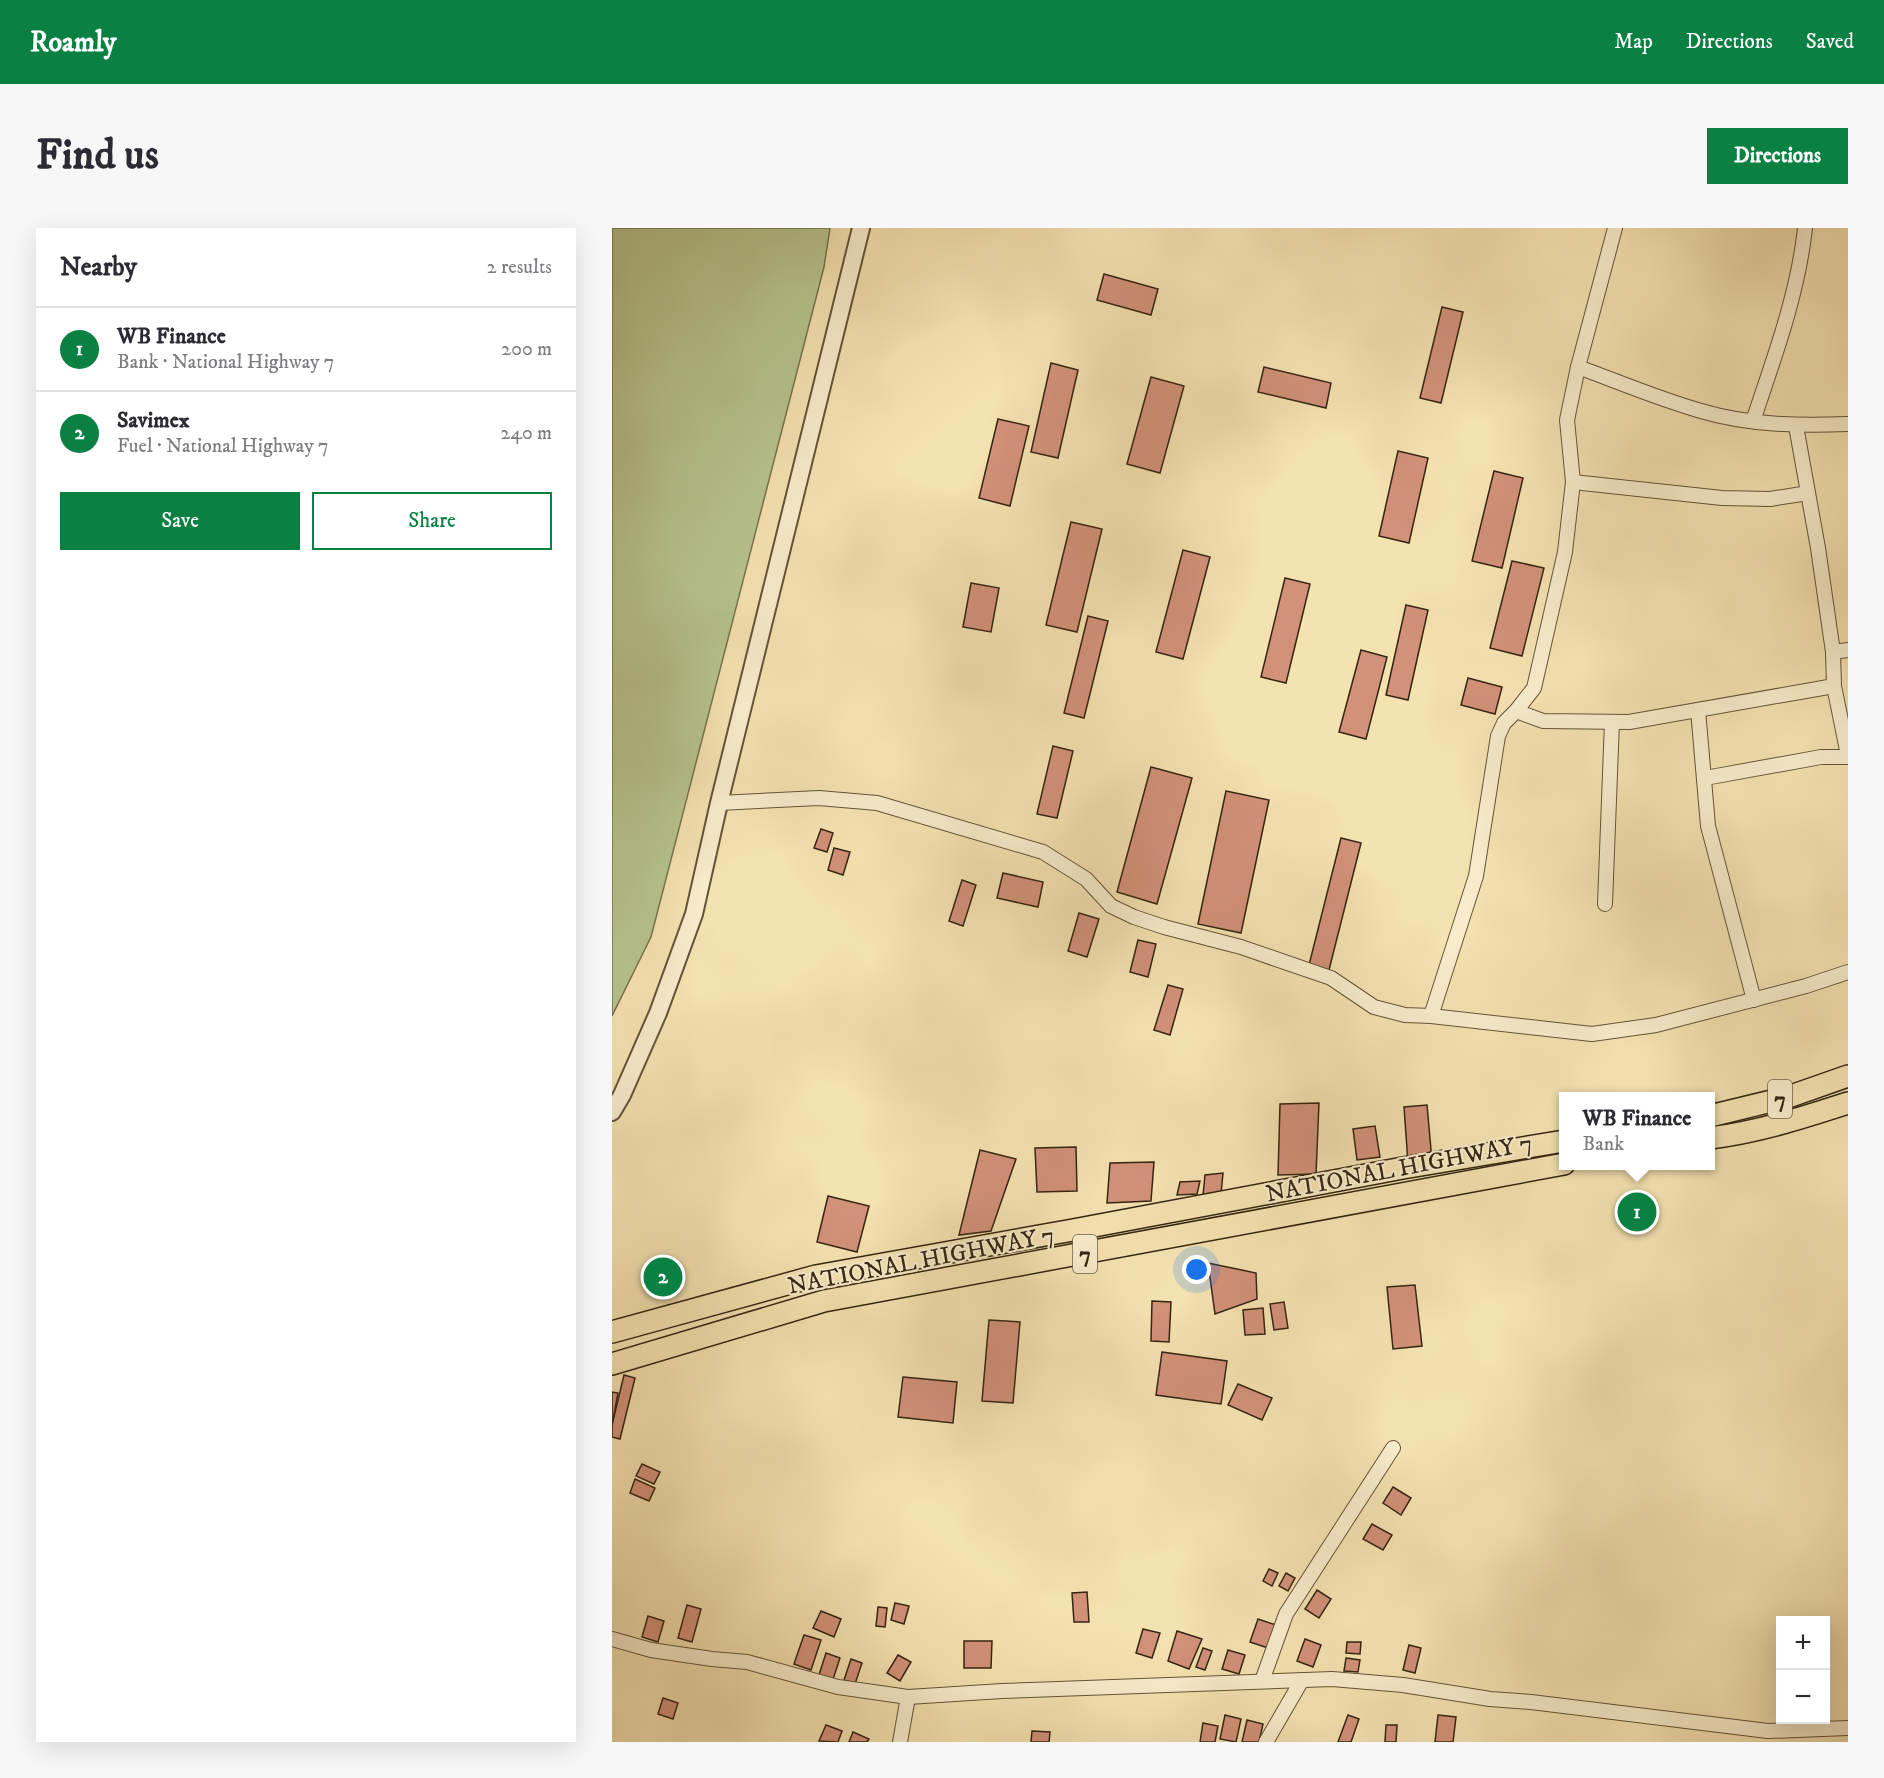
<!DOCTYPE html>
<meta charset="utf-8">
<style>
:root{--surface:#fff;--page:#f7f7f7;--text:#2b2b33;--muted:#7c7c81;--line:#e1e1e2;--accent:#0b8043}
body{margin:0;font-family:"IM FELL DW Pica",serif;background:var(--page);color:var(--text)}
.controls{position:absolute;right:18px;bottom:18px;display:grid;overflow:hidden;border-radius:0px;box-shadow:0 6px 24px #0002}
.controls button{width:54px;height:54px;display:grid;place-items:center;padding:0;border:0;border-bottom:2px solid var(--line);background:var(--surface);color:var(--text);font:30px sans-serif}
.you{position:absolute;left:585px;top:1042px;width:21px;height:21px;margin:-15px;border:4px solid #fff;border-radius:50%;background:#1a73e8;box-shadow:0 0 0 9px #1a73e833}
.badge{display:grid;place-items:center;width:39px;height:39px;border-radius:50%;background:var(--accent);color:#fff;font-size:20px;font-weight:700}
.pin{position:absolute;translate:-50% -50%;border:3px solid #fff;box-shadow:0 2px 6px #0006}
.popup{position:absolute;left:947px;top:864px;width:156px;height:78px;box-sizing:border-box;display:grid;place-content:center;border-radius:0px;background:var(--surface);filter:drop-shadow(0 2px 4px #0005);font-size:20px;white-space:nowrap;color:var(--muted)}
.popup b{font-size:22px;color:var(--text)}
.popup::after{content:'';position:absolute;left:50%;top:100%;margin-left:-12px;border:12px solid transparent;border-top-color:var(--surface)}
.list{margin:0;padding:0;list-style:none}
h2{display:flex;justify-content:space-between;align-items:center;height:78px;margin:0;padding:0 24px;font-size:26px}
h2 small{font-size:20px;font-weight:400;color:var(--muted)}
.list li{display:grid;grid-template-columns:39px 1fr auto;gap:18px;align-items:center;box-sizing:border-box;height:84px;padding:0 24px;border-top:2px solid var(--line)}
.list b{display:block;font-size:22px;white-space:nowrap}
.list p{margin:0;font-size:20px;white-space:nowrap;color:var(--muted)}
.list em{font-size:20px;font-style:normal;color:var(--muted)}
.actions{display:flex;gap:12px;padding:18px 24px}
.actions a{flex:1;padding:14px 0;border:2px solid var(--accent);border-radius:0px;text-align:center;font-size:21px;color:var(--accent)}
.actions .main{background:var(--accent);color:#fff}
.map{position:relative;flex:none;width:1236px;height:1514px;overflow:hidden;border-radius:0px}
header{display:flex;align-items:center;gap:36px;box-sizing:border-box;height:84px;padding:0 30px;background:var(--accent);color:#fff}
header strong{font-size:28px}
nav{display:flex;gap:33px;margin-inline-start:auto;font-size:21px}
.intro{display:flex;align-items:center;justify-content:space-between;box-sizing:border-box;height:144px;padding:0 36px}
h1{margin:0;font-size:42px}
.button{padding:15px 27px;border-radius:0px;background:var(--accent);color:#fff;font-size:21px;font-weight:700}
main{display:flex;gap:36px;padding:0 36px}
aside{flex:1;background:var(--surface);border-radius:0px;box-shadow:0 6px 24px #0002}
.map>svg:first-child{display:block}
.green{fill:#b7c48f;stroke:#767450;stroke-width:1.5}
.building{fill:#d29179;stroke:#342511;stroke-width:1.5}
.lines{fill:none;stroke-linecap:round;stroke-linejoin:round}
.minor-casing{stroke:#645439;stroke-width:16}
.tertiary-casing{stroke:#645439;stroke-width:20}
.trunk-casing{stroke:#342511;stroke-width:24}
.minor{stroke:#f8eccc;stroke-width:14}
.tertiary{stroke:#f8eccc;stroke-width:16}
.trunk{stroke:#f5e2b1;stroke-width:21}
.labels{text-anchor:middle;stroke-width:4.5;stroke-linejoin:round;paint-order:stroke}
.shield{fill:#f8eccc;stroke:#6f6149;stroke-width:1.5}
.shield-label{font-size:22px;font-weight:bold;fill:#342511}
.street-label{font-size:24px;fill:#342511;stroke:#f8eccc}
</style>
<header>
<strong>Roamly</strong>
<nav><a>Map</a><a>Directions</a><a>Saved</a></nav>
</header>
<div class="intro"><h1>Find us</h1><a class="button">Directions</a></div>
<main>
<aside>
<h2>Nearby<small>2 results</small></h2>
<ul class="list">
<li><span class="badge">1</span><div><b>WB Finance</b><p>Bank · National Highway 7</p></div><em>200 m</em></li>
<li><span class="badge">2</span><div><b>Savimex</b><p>Fuel · National Highway 7</p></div><em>240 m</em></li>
</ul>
<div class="actions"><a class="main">Save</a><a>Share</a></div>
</aside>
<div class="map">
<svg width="1236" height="1514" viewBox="0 0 1236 1514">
<rect width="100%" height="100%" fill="#f5e2b1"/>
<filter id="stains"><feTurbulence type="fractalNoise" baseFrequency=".00333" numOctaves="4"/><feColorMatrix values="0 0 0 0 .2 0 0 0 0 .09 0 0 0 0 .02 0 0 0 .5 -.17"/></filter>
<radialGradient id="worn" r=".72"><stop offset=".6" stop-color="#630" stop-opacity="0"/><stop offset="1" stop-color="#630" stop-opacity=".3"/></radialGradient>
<path class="green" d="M0 0H218L212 39 39 709 0 788Z"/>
<g class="building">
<path d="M492 46 546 61 539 87 485 72Z"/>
<path d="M830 79 851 84 829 175 808 170Z"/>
<path d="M439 135 466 142 446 230 419 224Z"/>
<path d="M652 139 719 155 714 180 646 164Z"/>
<path d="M539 149 572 158 548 245 515 236Z"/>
<path d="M386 191 417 198 398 278 367 270Z"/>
<path d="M786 223 816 230 797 315 767 308Z"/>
<path d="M882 243 911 250 890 340 860 333Z"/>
<path d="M459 294 490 301 465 404 434 397Z"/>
<path d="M571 322 598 329 571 431 544 424Z"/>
<path d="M900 333 932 340 910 428 878 420Z"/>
<path d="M673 350 698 356 674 455 649 449Z"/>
<path d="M359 355 387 360 379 404 351 399Z"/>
<path d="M794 377 816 382 796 472 774 467Z"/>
<path d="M476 388 496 393 472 490 452 485Z"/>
<path d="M749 422 775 429 754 511 727 504Z"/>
<path d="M856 450 890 459 883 486 849 477Z"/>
<path d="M441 518 461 523 445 590 425 586Z"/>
<path d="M539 539 580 550 545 676 505 664Z"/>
<path d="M614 563 657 572 629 705 586 696Z"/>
<path d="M209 601 221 605 215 624 202 620Z"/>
<path d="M729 610 749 615 717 742 697 737Z"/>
<path d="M222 620 238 624 231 647 216 642Z"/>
<path d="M391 645 431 654 426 679 385 670Z"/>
<path d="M350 652 364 657 351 698 337 693Z"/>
<path d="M467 685 487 691 475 729 456 723Z"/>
<path d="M526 712 544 716 536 749 518 744Z"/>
<path d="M556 757 571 761 558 807 542 802Z"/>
<path d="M707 875 704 946 666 947 668 876Z"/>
<path d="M815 877 820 933 796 935 792 879Z"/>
<path d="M763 898 768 929 745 932 741 901Z"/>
<path d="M464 919 465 963 425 964 423 920Z"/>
<path d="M368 922 404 931 379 1003 347 1007Z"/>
<path d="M542 934 539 973 495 975 498 935Z"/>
<path d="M611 945 609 966 591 967 593 947Z"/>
<path d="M588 953 585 966 565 967 568 954Z"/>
<path d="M216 968 257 978 245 1024 205 1014Z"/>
<path d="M596 1035 644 1045 645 1071 603 1086Z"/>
<path d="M803 1057 810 1118 781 1121 775 1059Z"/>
<path d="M540 1073 559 1074 557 1114 539 1113Z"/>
<path d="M672 1074 676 1100 662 1102 658 1076Z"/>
<path d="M651 1080 653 1106 633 1107 631 1082Z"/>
<path d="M377 1092 408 1094 401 1175 370 1173Z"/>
<path d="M550 1124 615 1133 609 1176 544 1167Z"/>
<path d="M12 1147 23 1150 8 1211 0 1209V1197Z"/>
<path d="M291 1149 345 1154 341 1195 286 1189Z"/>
<path d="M626 1156 660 1170 650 1192 616 1177Z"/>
<path d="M0 1164 6 1165 0 1197Z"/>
<path d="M30 1236 48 1244 42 1256 24 1248Z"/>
<path d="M23 1251 43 1260 37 1273 18 1265Z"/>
<path d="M781 1259 799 1270 789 1287 771 1275Z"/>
<path d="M760 1296 780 1307 771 1322 751 1311Z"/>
<path d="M657 1341 666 1345 660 1358 651 1353Z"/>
<path d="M674 1345 683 1350 676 1363 667 1358Z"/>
<path d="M705 1362 719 1371 707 1390 693 1381Z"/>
<path d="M475 1364 477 1394H462L460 1365Z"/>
<path d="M283 1375 297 1378 292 1396 279 1392Z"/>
<path d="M75 1377 89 1381 80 1414 66 1410Z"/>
<path d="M266 1379 275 1380 273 1399 264 1398Z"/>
<path d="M209 1383 229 1391 222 1409 201 1400Z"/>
<path d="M36 1388 52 1393 46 1414 30 1409Z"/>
<path d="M646 1391 664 1397 656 1420 638 1414Z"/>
<path d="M531 1401 548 1405 540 1430 524 1425Z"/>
<path d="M565 1403 590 1411 577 1441 556 1433Z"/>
<path d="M192 1407 209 1412 199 1442 182 1436Z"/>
<path d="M693 1411 709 1417 701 1439 685 1433Z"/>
<path d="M352 1413H380L379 1440H352Z"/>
<path d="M735 1414H749L748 1426 734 1425Z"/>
<path d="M797 1417 809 1420 803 1445 791 1442Z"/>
<path d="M591 1420 600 1423 593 1442 584 1439Z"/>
<path d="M616 1422 633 1427 627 1446 610 1441Z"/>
<path d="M214 1425 228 1430 220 1454 206 1450Z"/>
<path d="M286 1427 299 1434 288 1453 275 1445Z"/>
<path d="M734 1430 748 1432 746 1444 732 1443Z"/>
<path d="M239 1431 250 1435 243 1456 232 1452Z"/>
<path d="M51 1470 66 1475 61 1491 46 1486Z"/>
<path d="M613 1487 629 1491 624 1514 608 1511Z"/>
<path d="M736 1487 747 1491 739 1514H726Z"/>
<path d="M826 1487 844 1489 841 1514H823Z"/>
<path d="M635 1492 651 1496 647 1514H630Z"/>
<path d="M591 1495 606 1498 603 1514H588Z"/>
<path d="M214 1497 230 1503 226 1514 207 1513Z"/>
<path d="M774 1497H785L784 1514H773Z"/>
<path d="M420 1503 438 1504 437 1514H419Z"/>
<path d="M241 1504 257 1511 255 1514H237Z"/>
</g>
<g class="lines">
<defs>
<g id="minor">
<path d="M966 139C1007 154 1047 171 1089 183 1136 197 1187 198 1236 196"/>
<path d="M1141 193C1162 130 1186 66 1193 0"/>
<path d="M1184 198 1206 320 1221 424"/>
<path d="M961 254 1110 270 1158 271 1196 265"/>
<path d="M1222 458 1236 527"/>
<path d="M1086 482 1096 598 1142 772"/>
<path d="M904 483 931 493 1017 494 1222 458 1221 424 1236 422"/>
<path d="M1093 550 1209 529H1236"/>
<path d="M107 575 207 570 265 575 431 624 474 651 499 678 522 689 552 699 629 719 719 750 762 779 793 787 819 788 980 806 1044 797 1194 758 1236 744"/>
<path d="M993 676 1000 494"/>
<path d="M819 788 864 648 886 508 892 495 904 483 922 460 953 324 961 254 955 192 966 139 1003 0"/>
<path d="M0 1411 39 1422 100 1431 135 1434 226 1459 296 1469 390 1463 720 1451 791 1457 878 1471 919 1474 1156 1503 1236 1500"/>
<path d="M650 1453 674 1386 781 1220"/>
<path d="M288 1514 296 1469"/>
<path d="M654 1514 690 1452"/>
</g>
<path id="tertiary" d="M0 884 10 867 46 785 82 686 107 575 249 0"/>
<g id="trunk">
<path d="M1098 888 1176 869 1236 848"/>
<path d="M1098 910C1146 904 1190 890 1236 875"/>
<path d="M0 1104 204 1048 461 1002 791 940 952 913"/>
<path d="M0 1136 212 1073 952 936"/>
</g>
</defs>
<use href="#minor" class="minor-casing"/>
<use href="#tertiary" class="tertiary-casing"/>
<use href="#trunk" class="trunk-casing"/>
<use href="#minor" class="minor"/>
<use href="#tertiary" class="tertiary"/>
<use href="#trunk" class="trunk"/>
</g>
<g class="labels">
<g class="shield">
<rect x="1156" y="852" width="24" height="38" rx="4.5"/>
<rect x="461" y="1007" width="24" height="38" rx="4.5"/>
</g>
<g class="shield-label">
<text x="1168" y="879">7</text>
<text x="473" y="1034">7</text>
</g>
<g class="street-label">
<text transform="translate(787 940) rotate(-11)" y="8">NATIONAL HIGHWAY 7</text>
<text transform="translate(309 1032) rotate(-11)" y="8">NATIONAL HIGHWAY 7</text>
</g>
</g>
<rect width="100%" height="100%" filter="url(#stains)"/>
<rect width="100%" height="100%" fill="url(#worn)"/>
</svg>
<div class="controls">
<button>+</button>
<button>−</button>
</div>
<div class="you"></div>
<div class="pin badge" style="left:1025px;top:984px">1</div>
<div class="popup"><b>WB Finance</b>Bank</div>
<div class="pin badge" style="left:51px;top:1049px">2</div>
</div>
</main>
